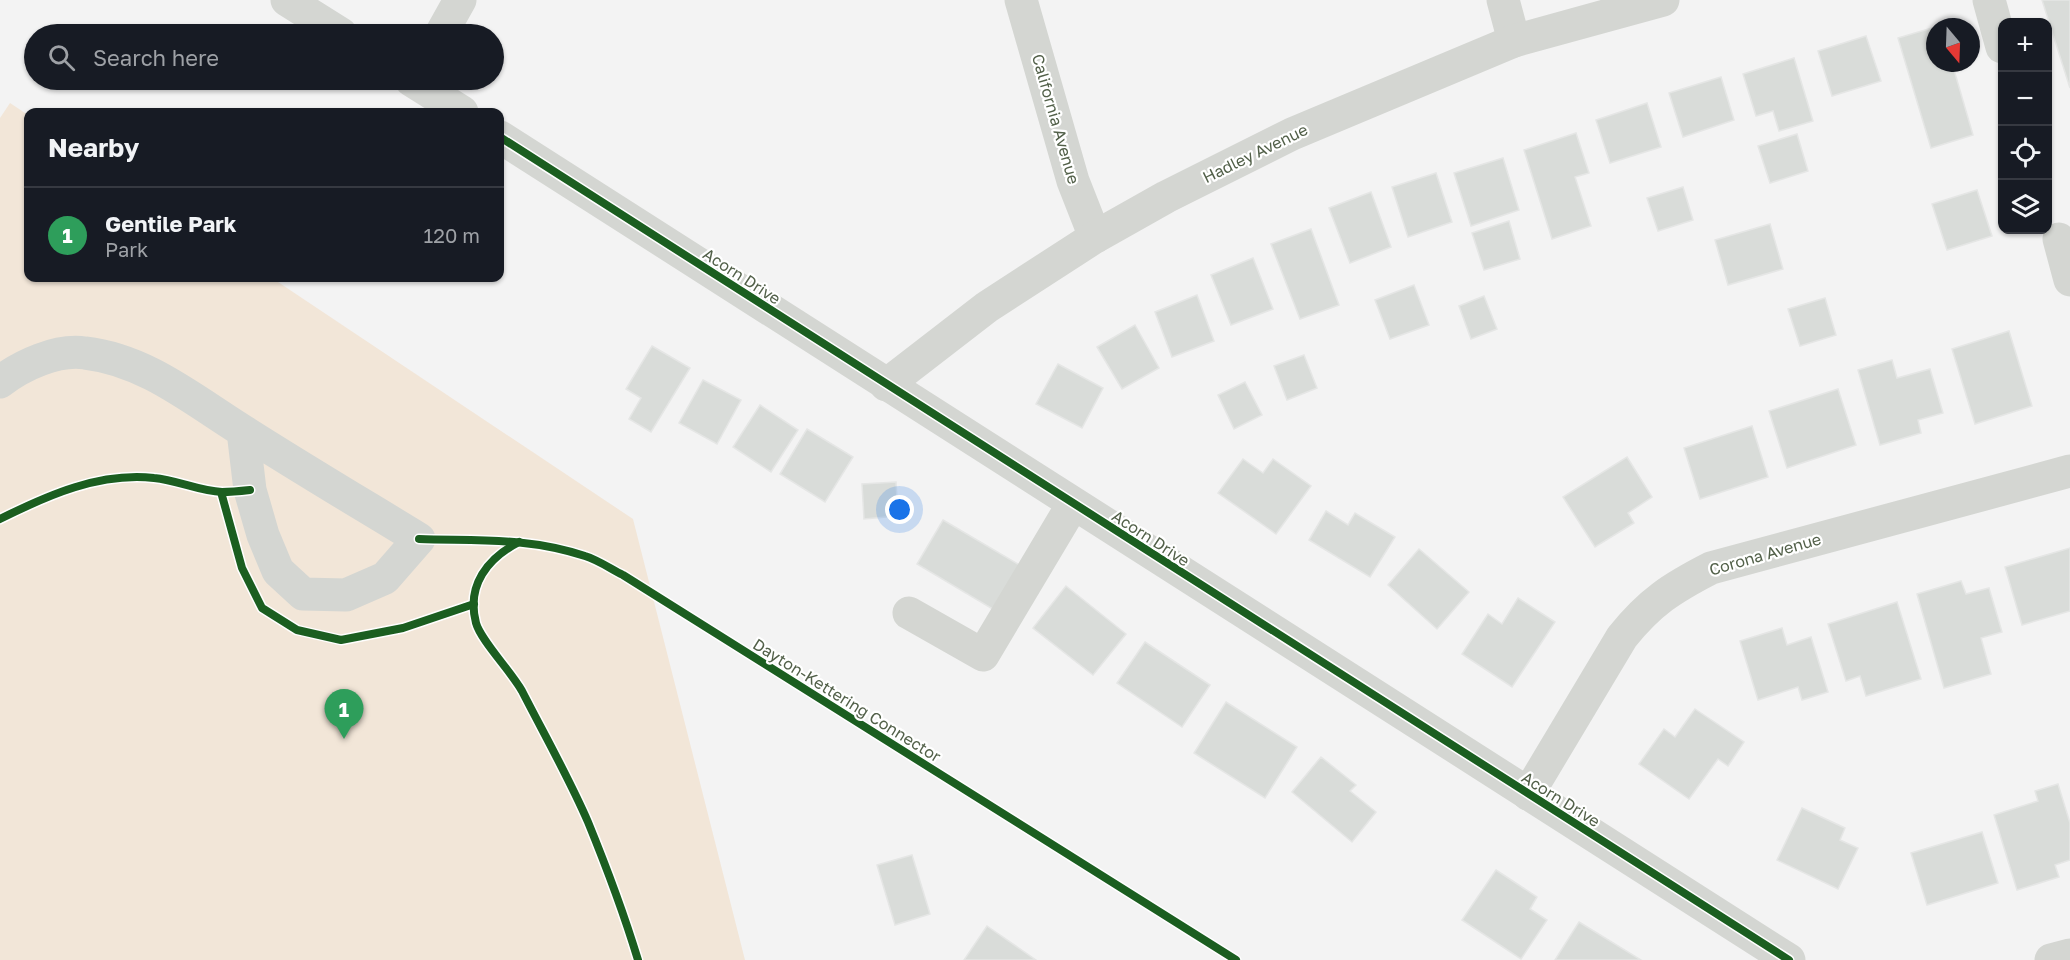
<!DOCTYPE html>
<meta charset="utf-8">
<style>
:root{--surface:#171b24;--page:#242831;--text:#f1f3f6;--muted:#9ea1a6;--line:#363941;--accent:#8a9384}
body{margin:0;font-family:"Golos Text",sans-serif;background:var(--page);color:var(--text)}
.controls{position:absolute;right:18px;top:18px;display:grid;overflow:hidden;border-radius:12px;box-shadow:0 2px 4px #0004}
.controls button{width:54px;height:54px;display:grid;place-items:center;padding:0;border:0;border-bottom:2px solid var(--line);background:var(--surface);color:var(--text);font:30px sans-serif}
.compass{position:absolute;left:1926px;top:18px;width:54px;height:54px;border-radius:50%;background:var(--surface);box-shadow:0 2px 4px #0004;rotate:161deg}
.you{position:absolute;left:900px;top:510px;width:21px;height:21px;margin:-15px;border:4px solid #fff;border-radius:50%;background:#1a73e8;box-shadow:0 0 0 9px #1a73e833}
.badge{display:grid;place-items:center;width:39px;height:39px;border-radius:50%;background:var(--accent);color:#fff;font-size:20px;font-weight:700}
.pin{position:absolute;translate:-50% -50px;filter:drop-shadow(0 2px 3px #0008)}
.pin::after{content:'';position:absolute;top:32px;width:21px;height:18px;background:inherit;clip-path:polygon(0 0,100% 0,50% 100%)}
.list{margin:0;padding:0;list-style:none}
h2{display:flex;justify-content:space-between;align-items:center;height:78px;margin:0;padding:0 24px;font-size:26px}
h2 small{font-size:20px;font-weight:400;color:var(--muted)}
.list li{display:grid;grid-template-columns:39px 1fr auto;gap:18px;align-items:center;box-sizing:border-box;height:96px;padding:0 24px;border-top:2px solid var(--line)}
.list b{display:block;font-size:22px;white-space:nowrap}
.list p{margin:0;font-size:20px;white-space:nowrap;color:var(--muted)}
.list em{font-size:20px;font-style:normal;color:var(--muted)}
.icon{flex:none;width:33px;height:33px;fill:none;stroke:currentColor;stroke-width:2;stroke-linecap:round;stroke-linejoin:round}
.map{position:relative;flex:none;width:2070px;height:960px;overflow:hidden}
.search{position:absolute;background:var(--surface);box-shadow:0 2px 4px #0004;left:24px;top:24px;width:480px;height:66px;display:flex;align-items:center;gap:15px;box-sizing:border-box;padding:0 21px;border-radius:33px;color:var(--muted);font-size:22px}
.panel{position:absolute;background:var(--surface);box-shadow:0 2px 4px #0004;left:24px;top:108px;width:480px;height:174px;border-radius:12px}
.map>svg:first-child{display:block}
.green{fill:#f2e6d8}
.building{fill:#d9dcd9;stroke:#e5e6e5;stroke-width:1.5}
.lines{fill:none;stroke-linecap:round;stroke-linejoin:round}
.minor{stroke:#d4d6d2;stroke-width:33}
.cycleway-casing{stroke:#fff;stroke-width:11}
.cycleway{stroke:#1b5e20;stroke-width:8}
.labels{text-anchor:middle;stroke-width:4.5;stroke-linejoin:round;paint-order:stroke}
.street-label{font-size:16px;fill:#526049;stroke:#fff}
</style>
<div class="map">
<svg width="2070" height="960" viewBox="0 0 2070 960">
<rect width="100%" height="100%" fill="#f3f3f3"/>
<path class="green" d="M10 103 28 115V278H272L633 519 745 960H0V118Z"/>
<g class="building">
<path d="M2042 0H2070V88Z"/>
<path d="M1935 27V63H1952L1973 135 1931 148 1898 38Z"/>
<path d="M1866 36 1881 81 1832 96 1818 51Z"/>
<path d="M1794 58 1813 121 1779 131 1773 111 1756 116 1743 74Z"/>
<path d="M1721 77 1734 120 1683 137 1669 93Z"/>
<path d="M1647 103 1661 147 1610 163 1596 120Z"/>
<path d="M1576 133 1589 173 1575 177 1591 226 1552 239 1524 150Z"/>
<path d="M1797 134 1808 171 1770 183 1758 146Z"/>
<path d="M1503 158 1519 210 1471 226 1454 173Z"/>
<path d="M1436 173 1452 222 1408 237 1392 187Z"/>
<path d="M1683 187 1693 220 1658 231 1647 198Z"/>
<path d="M1977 190 1992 236 1947 250 1932 204Z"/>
<path d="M1371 192 1391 247 1350 263 1329 208Z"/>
<path d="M1509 221 1520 259 1484 270 1472 233Z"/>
<path d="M1770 224 1783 269 1728 285 1715 240Z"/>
<path d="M1311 229 1339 305 1300 319 1271 244Z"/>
<path d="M1253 258 1273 309 1231 325 1211 275Z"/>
<path d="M1414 285 1429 325 1390 339 1375 300Z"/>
<path d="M1197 295 1214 341 1172 357 1155 312Z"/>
<path d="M1484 296 1497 329 1471 339 1459 306Z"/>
<path d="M1825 298 1836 335 1800 346 1788 309Z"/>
<path d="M1135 325 1159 368 1122 389 1097 347Z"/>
<path d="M2009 331 2032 406 1975 424 1952 349Z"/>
<path d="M652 346 690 368 651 432 629 419 641 398 626 389Z"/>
<path d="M1304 355 1317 388 1287 400 1274 366Z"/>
<path d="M1892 360 1897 378 1930 369 1943 413 1918 420 1921 433 1880 445 1858 370Z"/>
<path d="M1058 364 1103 388 1082 428 1036 404Z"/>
<path d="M703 380 741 400 717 444 679 423Z"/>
<path d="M1245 382 1262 415 1234 429 1218 395Z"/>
<path d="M1838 389 1856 445 1787 468 1769 411Z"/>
<path d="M760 405 798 430 771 472 733 447Z"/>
<path d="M1752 426 1768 477 1700 499 1684 448Z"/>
<path d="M807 429 853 457 825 502 780 474Z"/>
<path d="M1627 457 1652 497 1628 513 1634 523 1595 547 1563 497Z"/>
<path d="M1243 459 1263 473 1273 459 1311 486 1276 534 1218 493Z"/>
<path d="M896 482 898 516 864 519 862 484Z"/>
<path d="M1326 511 1348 525 1355 513 1395 537 1370 577 1309 540Z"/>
<path d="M943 520 1028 570 1001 614 917 564Z"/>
<path d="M2070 548V611L2022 625 2005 567Z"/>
<path d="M1419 549 1469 592 1437 629 1388 585Z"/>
<path d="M1961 581 1966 594 1989 588 2002 632 1981 638 1991 674 1944 688 1917 594Z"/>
<path d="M1066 586 1126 634 1093 675 1033 628Z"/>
<path d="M1518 598 1555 622 1512 687 1462 654 1488 614 1502 624Z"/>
<path d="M1897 602 1921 679 1866 696 1860 676 1846 681 1828 624Z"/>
<path d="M1782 628 1787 645 1811 637 1828 692 1802 700 1798 687 1758 700 1740 641Z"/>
<path d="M1145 642 1210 685 1182 727 1117 683Z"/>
<path d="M1226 702 1297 747 1265 798 1194 753Z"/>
<path d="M1695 709 1744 742 1728 766 1718 759 1689 799 1639 764 1664 729 1675 737Z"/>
<path d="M1321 757 1356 785 1350 791 1376 812 1352 842 1292 792Z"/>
<path d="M2058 784 2070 823V860L2055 865 2059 877 2017 890 1994 815 2038 801 2035 791Z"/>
<path d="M1802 808 1845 828 1840 840 1858 848 1838 889 1777 860Z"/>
<path d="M1982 832 1998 883 1927 905 1911 853Z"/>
<path d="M912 855 930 914 895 925 877 865Z"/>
<path d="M1496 870 1537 897 1530 909 1547 920 1521 959 1462 920Z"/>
<path d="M1579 922 1641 960H1555Z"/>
<path d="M987 926 1036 960H964Z"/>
</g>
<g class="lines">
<g class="minor">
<path d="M287 0 341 34"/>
<path d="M1021 0 1073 181 1095 237"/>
<path d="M1503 0 1514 41"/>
<path d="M1989 0 2002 47"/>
<path d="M441 34 460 0"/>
<path d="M411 80 462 112"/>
<path d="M500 137 1789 960"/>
<path d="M2059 239 2070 280"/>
<path d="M0 382C22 365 57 349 85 353 146 360 193 400 243 431 301 468 360 503 419 539L385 578 346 595 303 594 278 571 263 535 250 490 243 431"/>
<path d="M886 385 987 307 1095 237 1166 197 1292 134 1514 41 1663 0"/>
<path d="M909 613 983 655 1073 504"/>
<path d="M1528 794 1622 637C1650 602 1672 588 1711 568L2070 471"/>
<path d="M2051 960 2070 955"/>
</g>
<defs>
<g id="cycleway">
<path d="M500 137 1789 960"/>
<path d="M221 492 242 568 262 608 297 630 341 640 403 628 474 604"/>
<path d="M0 519C48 495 100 472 154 478 177 480 199 491 222 492 232 492 241 491 250 490"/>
<path d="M419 539C478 541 528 537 585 556 598 560 611 569 623 575L1236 960"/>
<path d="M519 542C488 558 466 585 476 623 481 641 511 671 522 691 544 734 569 778 588 822 606 866 624 914 638 960"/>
</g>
</defs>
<use href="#cycleway" class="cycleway-casing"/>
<use href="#cycleway" class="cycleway"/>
</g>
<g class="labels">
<g class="street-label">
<text transform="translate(1056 119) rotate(74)" y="6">California Avenue</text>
<text transform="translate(1255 153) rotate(-26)" y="6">Hadley Avenue</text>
<text transform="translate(742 276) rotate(33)" y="6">Acorn Drive</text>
<text transform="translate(1151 538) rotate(33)" y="6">Acorn Drive</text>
<text transform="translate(1765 554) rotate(-16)" y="6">Corona Avenue</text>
<text transform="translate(847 700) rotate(32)" y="6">Dayton-Kettering Connector</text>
<text transform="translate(1561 799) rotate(32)" y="6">Acorn Drive</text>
</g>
</g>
</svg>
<div class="controls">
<button>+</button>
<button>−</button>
<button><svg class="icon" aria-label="locate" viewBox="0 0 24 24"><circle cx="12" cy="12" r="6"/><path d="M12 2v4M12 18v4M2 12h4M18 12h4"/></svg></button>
<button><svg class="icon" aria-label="layers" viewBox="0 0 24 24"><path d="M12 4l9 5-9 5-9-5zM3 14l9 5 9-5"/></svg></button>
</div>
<svg class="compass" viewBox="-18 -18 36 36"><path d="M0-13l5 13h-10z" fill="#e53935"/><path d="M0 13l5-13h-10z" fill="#9ea1a6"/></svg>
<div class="you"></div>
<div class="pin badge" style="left:344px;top:739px;background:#2e9e5b">1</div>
<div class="search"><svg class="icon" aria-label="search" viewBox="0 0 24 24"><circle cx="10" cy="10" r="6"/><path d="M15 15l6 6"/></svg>Search here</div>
<section class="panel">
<h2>Nearby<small></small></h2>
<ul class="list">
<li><span class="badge" style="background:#2e9e5b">1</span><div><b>Gentile Park</b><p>Park</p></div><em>120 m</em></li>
</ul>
</section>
</div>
